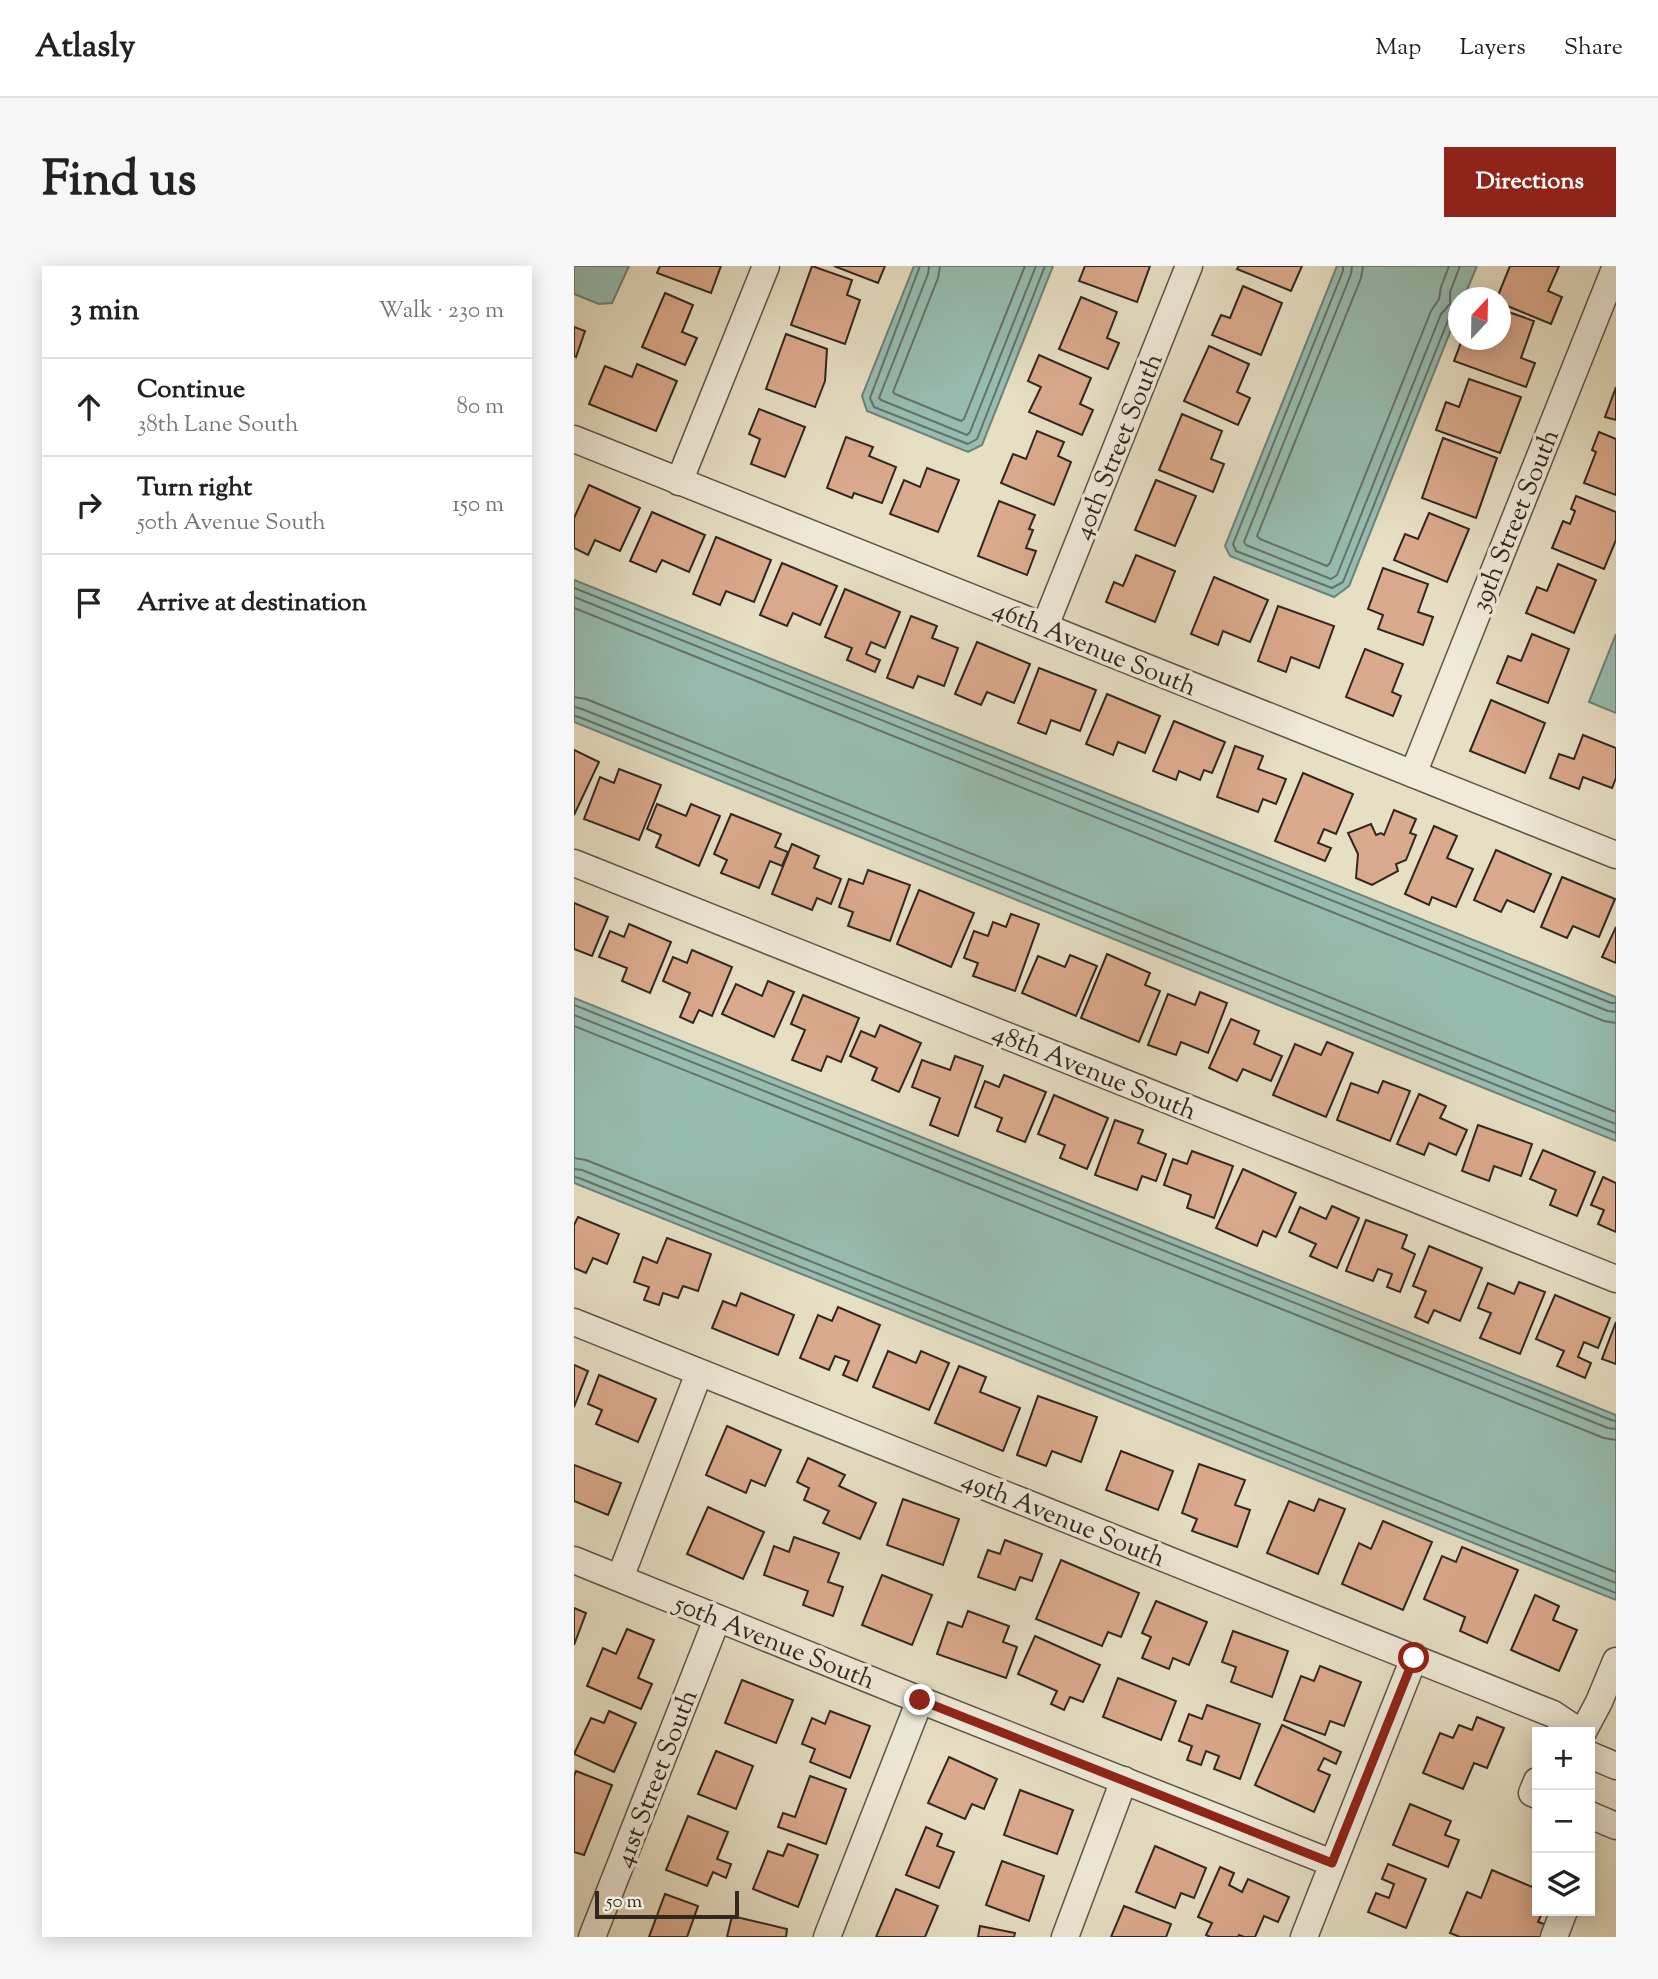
<!DOCTYPE html>
<meta charset="utf-8">
<style>
:root{--surface:#fff;--page:#f6f6f6;--text:#222;--muted:#767676;--line:#e0e0e0;--accent:#8f2418}
body{margin:0;font-family:"Sorts Mill Goudy",serif;background:var(--page);color:var(--text)}
.controls{position:absolute;right:21px;bottom:21px;display:grid;overflow:hidden;border-radius:0px;box-shadow:0 4px 18px #0003}
.controls button{width:63px;height:63px;display:grid;place-items:center;padding:0;border:0;border-bottom:2px solid var(--line);background:var(--surface);color:var(--text);font:35px sans-serif}
.compass{position:absolute;left:874px;top:21px;width:63px;height:63px;border-radius:50%;background:var(--surface);box-shadow:0 4px 18px #0003;rotate:22deg}
.scale{position:absolute;left:21px;bottom:18px;width:144px;box-sizing:border-box;padding-left:7px;border:4px solid #31271f;border-top:0;font-size:19px;line-height:24px;white-space:nowrap;color:#31271f;-webkit-text-stroke:5px #efead9;paint-order:stroke}
.stop{position:absolute;width:21px;height:21px;margin:-16px;border:5px solid #8f2418;border-radius:50%;background:#fff}
.stop.end{background:#8f2418;border-color:#fff;box-shadow:0 2px 7px #0008}
.list{margin:0;padding:0;list-style:none}
h2{display:flex;justify-content:space-between;align-items:center;height:91px;margin:0;padding:0 28px;font-size:30px}
h2 small{font-size:23px;font-weight:400;color:var(--muted)}
.list li{display:grid;grid-template-columns:46px 1fr auto;gap:21px;align-items:center;box-sizing:border-box;height:98px;padding:0 28px;border-top:2px solid var(--line)}
.list b{display:block;font-size:26px;white-space:nowrap}
.list p{margin:0;font-size:23px;white-space:nowrap;color:var(--muted)}
.list em{font-size:23px;font-style:normal;color:var(--muted)}
.icon{flex:none;width:38px;height:38px;fill:none;stroke:currentColor;stroke-width:2;stroke-linecap:round;stroke-linejoin:round}
.map{position:relative;flex:none;width:1042px;height:1671px;overflow:hidden;border-radius:0px}
header{display:flex;align-items:center;gap:42px;box-sizing:border-box;height:98px;padding:0 35px;background:var(--surface);border-bottom:2px solid var(--line)}
header strong{font-size:33px}
nav{display:flex;gap:38px;margin-inline-start:auto;font-size:24px}
.intro{display:flex;align-items:center;justify-content:space-between;box-sizing:border-box;height:168px;padding:0 42px}
h1{margin:0;font-size:49px}
.button{padding:18px 32px;border-radius:0px;background:var(--accent);color:#fff;font-size:24px;font-weight:700}
main{display:flex;gap:42px;padding:0 42px}
aside{flex:1;background:var(--surface);border-radius:0px;box-shadow:0 4px 18px #0003}
.map>svg:first-child{display:block}
.water{fill:#97bdb1;stroke:#6e8177;stroke-width:2}
.lines{fill:none;stroke-linecap:round;stroke-linejoin:round}
.shore{stroke:#647268;stroke-width:2}
.building{fill:#dba98b;stroke:#31271f;stroke-width:2}
.minor-casing{stroke:#5e5548;stroke-width:29}
.minor{stroke:#efead9;stroke-width:26}
.route{stroke:#8f2418;stroke-width:9}
.labels{text-anchor:middle;stroke-width:7;stroke-linejoin:round;paint-order:stroke}
.street-label{font-size:26px;fill:#31271f;stroke:#efead9}
</style>
<header>
<strong>Atlasly</strong>
<nav><a>Map</a><a>Layers</a><a>Share</a></nav>
</header>
<div class="intro"><h1>Find us</h1><a class="button">Directions</a></div>
<main>
<aside>
<h2>3 min<small>Walk · 230 m</small></h2>
<ul class="list">
<li><svg class="icon" aria-label="ahead" viewBox="0 0 24 24"><path d="M12 20V5M6 11l6-6 6 6"/></svg><div><b>Continue</b><p>38th Lane South</p></div><em>80 m</em></li>
<li><svg class="icon" aria-label="right" viewBox="0 0 24 24"><path d="M7 20v-9h11M14 6l5 5-5 5"/></svg><div><b>Turn right</b><p>50th Avenue South</p></div><em>150 m</em></li>
<li><svg class="icon" aria-label="arrive" viewBox="0 0 24 24"><path d="M6 21V4h12l-3 4 3 4H6"/></svg><div><b>Arrive at destination</b></div></li>
</ul>
</aside>
<div class="map">
<svg width="1042" height="1671" viewBox="0 0 1042 1671">
<rect width="100%" height="100%" fill="#e7dfc4"/>
<filter id="stains"><feTurbulence type="fractalNoise" baseFrequency=".00286" numOctaves="4"/><feColorMatrix values="0 0 0 0 .2 0 0 0 0 .09 0 0 0 0 .02 0 0 0 .5 -.17"/></filter>
<radialGradient id="worn" r=".72"><stop offset=".6" stop-color="#630" stop-opacity="0"/><stop offset="1" stop-color="#630" stop-opacity=".3"/></radialGradient>
<g class="water">
<path d="M0 0H55L38 37 25 38 0 28Z"/>
<path d="M340 0H479L408 179 394 186 293 145 288 130Z"/>
<path d="M763 0H903L890 31 884 32V46L775 320 760 331 656 290 651 280Z"/>
<path d="M0 314 1042 731V875L0 456Z"/>
<path d="M1042 368V447L1015 436Z"/>
<path d="M0 732 1042 1149V1334L0 917Z"/>
</g>
<g class="lines">
<g class="shore">
<path d="M346 0 296 132 300 141 394 178 403 173 471 0"/>
<path d="M355 0 354 8 305 132 307 134 393 169 396 166 462 0"/>
<path d="M366 0 364 12 319 126 321 128 387 155 390 153 451 0"/>
<path d="M769 0V5L659 278 662 285 758 322 769 316 875 52 879 48 884 47"/>
<path d="M778 0 777 8 670 276 672 279 757 313 763 309 867 48 876 38V26L886 0"/>
<path d="M789 0 787 12 683 270 686 273 753 300 756 297 857 45 865 33 867 21 875 0"/>
<path d="M0 322 1037 737H1042"/>
<path d="M0 331 1034 745 1042 746"/>
<path d="M0 342 1030 755 1042 757"/>
<path d="M0 431 12 433 1042 846"/>
<path d="M0 441 8 443 1042 858"/>
<path d="M0 450 5 451 1042 867"/>
<path d="M0 739 1037 1154 1042 1155"/>
<path d="M0 749 1034 1162 1042 1163"/>
<path d="M0 760 1030 1172 1042 1174"/>
<path d="M0 892 12 894 1042 1306"/>
<path d="M0 903 8 904 1042 1317"/>
<path d="M0 911 5 912 1042 1327"/>
</g>
</g>
<g class="building">
<path d="M86 0H147L137 27 83 7Z"/>
<path d="M238 0 278 14 273 29 286 34 271 78 217 59Z"/>
<path d="M260 0H311L304 17Z"/>
<path d="M511 0H576L563 36 505 15Z"/>
<path d="M665 0H728L717 25 663 3Z"/>
<path d="M936 0H985L974 25 988 31 977 58 926 37V32H923Z"/>
<path d="M669 20 708 37 687 89 638 69 647 49 656 52Z"/>
<path d="M91 27 119 39 108 66 123 72 111 99 68 81Z"/>
<path d="M507 31 543 46 533 72 545 77 534 103 485 83Z"/>
<path d="M926 43 960 55 947 92 961 97 952 121 880 95 888 74 904 76V74H926Z"/>
<path d="M0 61 11 65 2 91 0 90Z"/>
<path d="M212 68 253 83 251 115 241 141 192 123Z"/>
<path d="M635 80 675 98 663 126 676 132 664 159 610 135Z"/>
<path d="M465 89 517 112 506 138 519 144 508 169 455 146 467 121 454 115Z"/>
<path d="M63 98 103 115 82 165 15 138 31 100 58 111Z"/>
<path d="M895 113 947 131 926 187 862 164 872 136 885 141Z"/>
<path d="M1042 121V154L1031 151Z"/>
<path d="M185 143 231 161 211 211 177 198 186 173 175 168Z"/>
<path d="M608 148 648 165 637 193 650 198 639 226 585 204Z"/>
<path d="M463 165 490 176 484 190 497 196 480 239 427 217 439 188 452 193Z"/>
<path d="M1025 166 1042 173V229L1010 217 1022 186 1018 184Z"/>
<path d="M272 171 299 181 295 190 322 201 308 237 280 227 278 232 253 222Z"/>
<path d="M869 172 923 192 902 252 848 232Z"/>
<path d="M353 202 385 214 364 266 316 248 330 214 346 221Z"/>
<path d="M582 214 622 230 601 280 561 264Z"/>
<path d="M15 219 66 242 46 285 21 274 14 289 0 282V252Z"/>
<path d="M1002 230 1042 246V274L1030 303 978 282 989 255 996 258 1001 245 997 243Z"/>
<path d="M425 235 461 249 455 263 459 264 452 282 462 285 453 309 404 290Z"/>
<path d="M78 246 131 269 115 306 88 294 82 306 56 295Z"/>
<path d="M855 247 895 263 873 316 820 294 831 268 844 273Z"/>
<path d="M142 271 197 294 180 336 152 325 146 339 119 328Z"/>
<path d="M562 289 601 305 581 356 532 336 540 316 549 320Z"/>
<path d="M208 297 263 320 246 359 219 347 213 360 186 349Z"/>
<path d="M984 298 1022 314 1000 367 952 347 963 321 973 325Z"/>
<path d="M809 302 854 318 844 346 859 351 849 379 804 363 809 349 794 343Z"/>
<path d="M640 311 694 334 676 376 649 365 644 379 617 368Z"/>
<path d="M271 323 326 346 311 382 297 376 292 388 306 394 301 406 273 394 278 382 251 371Z"/>
<path d="M704 340 760 360 745 402 717 391 712 406 684 395Z"/>
<path d="M337 350 363 360 358 372 384 382 370 420 344 410 339 422 313 412Z"/>
<path d="M958 368 995 383 974 437 923 417 934 390 947 395Z"/>
<path d="M403 376 456 398 440 437 413 426 407 439 381 428Z"/>
<path d="M791 383 829 398 818 426 827 430 819 450 772 431Z"/>
<path d="M465 402 522 424 506 465 477 454 472 468 444 457Z"/>
<path d="M533 428 586 450 571 487 544 476 539 489 512 478Z"/>
<path d="M917 434 971 457 951 507 896 485Z"/>
<path d="M600 455 651 476 638 507 630 504 626 514 605 505 602 514 579 505Z"/>
<path d="M1009 469 1042 482V512L1038 522 1009 511 1005 523 976 512 985 488 1000 493Z"/>
<path d="M661 480 689 490 684 503 712 513 702 538 689 533 684 546 643 531Z"/>
<path d="M0 484 25 496 0 549Z"/>
<path d="M45 503 87 519 65 574 10 553 26 511 40 517Z"/>
<path d="M729 507 779 528 762 568 750 563 744 577 757 582 751 595 701 575Z"/>
<path d="M83 538 112 550 117 538 146 550 125 600 82 581 87 569 73 563Z"/>
<path d="M820 544 842 553 836 567 842 569 832 594 822 598 824 605 798 619 782 612 784 588 774 567 797 558 802 569 807 567 810 569Z"/>
<path d="M157 548 207 568 201 581 214 586 208 600 196 595 185 622 147 607 153 594 140 588Z"/>
<path d="M860 560 883 570 873 592 899 603 882 641 858 631 855 639 831 628Z"/>
<path d="M218 578 245 590 240 602 267 613 257 638 243 632 238 644 198 628Z"/>
<path d="M922 584 977 608 960 646 933 634 927 646 900 634Z"/>
<path d="M294 604 336 619 316 675 274 660 279 646 265 641 275 613 289 618Z"/>
<path d="M988 611 1041 633 1025 671 999 660 993 672 967 661Z"/>
<path d="M345 624 400 647 377 701 323 678Z"/>
<path d="M0 637 34 651 18 690 0 683Z"/>
<path d="M437 648 465 658 441 725 399 710 404 697 390 692 400 665 414 670 419 656 432 661Z"/>
<path d="M55 658 97 676 76 727 48 715 53 702 25 691 36 665 50 671Z"/>
<path d="M1042 661V697L1028 691Z"/>
<path d="M118 684 158 701 138 750 125 744 119 757 106 751 116 727 89 715 99 691 113 697Z"/>
<path d="M533 688 576 707 571 719 586 725 565 776 507 752Z"/>
<path d="M496 689 523 700 502 750 448 727 464 690 491 701Z"/>
<path d="M194 715 220 726 200 771 148 748 162 718 188 730Z"/>
<path d="M626 726 653 737 634 787 607 776 602 789 574 779 594 728 621 739Z"/>
<path d="M229 729 285 752 267 796 253 790 247 805 218 794 231 764 217 758Z"/>
<path d="M657 753 685 765 680 778 708 790 697 815 669 803 663 815 635 802Z"/>
<path d="M306 759 347 777 325 826 298 814 303 802 276 790 287 765 301 771Z"/>
<path d="M753 776 779 787 752 851 699 829 721 778 747 789Z"/>
<path d="M381 790 409 800 384 870 356 859 366 832 338 821 348 794 376 804Z"/>
<path d="M430 809 472 826 451 876 423 865 428 852 401 841 411 815 425 821Z"/>
<path d="M809 815 836 825 816 875 763 854 777 817 804 827Z"/>
<path d="M845 828 872 840 866 852 893 864 882 889 855 877 850 889 823 878Z"/>
<path d="M480 829 534 852 513 903 486 892 491 879 464 868Z"/>
<path d="M541 854 569 864 564 877 592 888 582 915 568 910 563 924 521 909Z"/>
<path d="M904 859 958 878 947 910 920 900 915 915 888 905Z"/>
<path d="M969 884 1021 906 1003 950 976 939 982 924 956 913Z"/>
<path d="M618 885 659 900 640 952 613 942 617 929 590 919 599 893 613 898Z"/>
<path d="M669 903 722 927 702 971 689 965 683 980 642 962Z"/>
<path d="M1029 911 1042 917V966L1024 958 1030 944 1017 939Z"/>
<path d="M758 940 785 952 763 1002 736 990 742 978 715 966 726 941 752 953Z"/>
<path d="M4 951 45 968 33 998 19 992 12 1007 0 1002V959Z"/>
<path d="M792 954 833 969 828 982 841 988 826 1026 813 1021 818 1008 804 1003 799 1015 772 1005Z"/>
<path d="M93 972 137 988 124 1025 109 1020 104 1032 89 1027 85 1039 70 1034 75 1021 60 1016 69 991 83 997Z"/>
<path d="M855 980 908 1002 886 1055 860 1044 854 1057 841 1051 852 1025 839 1020Z"/>
<path d="M945 1016 971 1026 946 1088 906 1072 917 1047 904 1042 914 1017 940 1028Z"/>
<path d="M167 1027 220 1049 204 1089 138 1062 149 1035 162 1040Z"/>
<path d="M981 1029 1036 1052 1024 1082 1010 1076 1004 1091 1017 1097 1011 1112 983 1100 990 1085 962 1073Z"/>
<path d="M264 1041 306 1059 283 1115 269 1109 275 1095 261 1090 255 1104 226 1092 244 1049 258 1055Z"/>
<path d="M1042 1056V1098L1028 1093Z"/>
<path d="M314 1085 342 1097 347 1085 375 1097 355 1144 299 1121Z"/>
<path d="M0 1099 14 1105 0 1141Z"/>
<path d="M385 1100 412 1111 406 1126 446 1142 429 1185 361 1157Z"/>
<path d="M25 1109 82 1133 64 1176 22 1158 28 1144 14 1138Z"/>
<path d="M464 1130 523 1151 507 1196 478 1185 472 1200 443 1189Z"/>
<path d="M153 1160 207 1184 191 1220 177 1214 172 1227 132 1209Z"/>
<path d="M547 1185 599 1205 584 1244 532 1224Z"/>
<path d="M234 1192 271 1209 265 1220 302 1237 286 1273 249 1257 255 1245 230 1234 235 1222 223 1216Z"/>
<path d="M625 1198 671 1214 661 1239 676 1244 663 1281 618 1265 623 1253 608 1247Z"/>
<path d="M0 1199 47 1217 34 1249 0 1235Z"/>
<path d="M329 1233 385 1253 369 1299 313 1279Z"/>
<path d="M745 1233 771 1243 744 1308 693 1287 715 1235 740 1245Z"/>
<path d="M134 1241 190 1266 169 1313 113 1288Z"/>
<path d="M809 1255 858 1276 829 1344 768 1318 785 1277 797 1283Z"/>
<path d="M220 1271 265 1287 254 1316 269 1321 259 1350 229 1339 234 1325 190 1309 200 1280 215 1286Z"/>
<path d="M431 1274 468 1288 458 1315 446 1311 441 1324 404 1311 414 1284 426 1288Z"/>
<path d="M888 1281 944 1304 913 1377 886 1365 891 1351 850 1333 868 1290 882 1296Z"/>
<path d="M487 1294 565 1327 547 1371 534 1366 528 1380 462 1353Z"/>
<path d="M308 1309 358 1329 338 1379 288 1359Z"/>
<path d="M961 1329 985 1340 979 1354 1003 1364 985 1405 937 1384Z"/>
<path d="M582 1335 633 1356 615 1399 599 1392 595 1403 568 1392 577 1371 568 1367Z"/>
<path d="M0 1342 12 1347 0 1379Z"/>
<path d="M394 1345 435 1360 429 1376 443 1381 432 1412 363 1388 374 1356 388 1361Z"/>
<path d="M53 1363 80 1374 64 1412 78 1418 67 1443 13 1420 29 1382 42 1388Z"/>
<path d="M659 1365 714 1385 698 1431 657 1416 662 1401 648 1396Z"/>
<path d="M461 1370 526 1399 509 1436 496 1431 490 1444 477 1438 483 1425 444 1408Z"/>
<path d="M746 1400 787 1416 770 1460 756 1455 751 1469 710 1454 727 1410 740 1415Z"/>
<path d="M544 1412 602 1435 587 1474 529 1451Z"/>
<path d="M168 1414 219 1434 202 1477 151 1457Z"/>
<path d="M633 1439 686 1458 666 1513 640 1503 645 1490 632 1485 627 1499 613 1494 618 1480 605 1475 615 1448 628 1453Z"/>
<path d="M35 1445 62 1457 40 1506 0 1488 17 1452 30 1457Z"/>
<path d="M256 1445 296 1460 276 1512 236 1496 241 1483 228 1478 238 1452 251 1458Z"/>
<path d="M903 1451 930 1462 913 1502 900 1497 889 1523 849 1507 866 1467 879 1472 885 1459 898 1464Z"/>
<path d="M708 1459 767 1486 762 1498 750 1492 744 1504 756 1509 740 1546 681 1519Z"/>
<path d="M142 1485 179 1500 162 1543 124 1528Z"/>
<path d="M375 1491 423 1513 410 1543 398 1538 391 1553 354 1537Z"/>
<path d="M2 1505 38 1519 10 1589 0 1586V1510Z"/>
<path d="M236 1510 272 1523 252 1578 204 1561 209 1547 221 1551Z"/>
<path d="M446 1524 499 1544 483 1588 430 1569Z"/>
<path d="M836 1538 877 1555 871 1569 885 1574 874 1601 819 1579Z"/>
<path d="M114 1550 154 1566 143 1593 157 1598 152 1612 139 1606 133 1620 92 1604Z"/>
<path d="M352 1561 368 1568 363 1580 380 1586 365 1622 332 1609Z"/>
<path d="M214 1578 244 1589 224 1641 179 1623 194 1585 209 1590Z"/>
<path d="M581 1580 632 1602 620 1632 607 1627 601 1642 562 1626Z"/>
<path d="M428 1595 470 1610 455 1655 412 1639Z"/>
<path d="M814 1598 852 1613 832 1662 794 1646 802 1627 815 1632 820 1618 808 1613Z"/>
<path d="M646 1601 660 1607 655 1619 668 1626 674 1613 715 1631 704 1656 690 1650 681 1671H670L665 1669 664 1671H636L632 1669 638 1657 624 1651Z"/>
<path d="M918 1604 963 1623V1645H969L964 1656 979 1661 974 1671H886L876 1667 893 1626 907 1632Z"/>
<path d="M322 1623 364 1640 351 1671H302Z"/>
<path d="M91 1628 124 1640 113 1671H75Z"/>
<path d="M550 1640 597 1658 592 1671H537Z"/>
<path d="M158 1650 213 1663 212 1671H153Z"/>
<path d="M406 1660 441 1667 440 1671H404Z"/>
</g>
<g class="lines">
<defs>
<g id="minor">
<path d="M0 173 1042 589"/>
<path d="M105 216 192 0"/>
<path d="M471 360 615 0"/>
<path d="M839 508 1042 0"/>
<path d="M0 597 1042 1013"/>
<path d="M0 1056 979 1448 1006 1466"/>
<path d="M0 1294 346 1434 758 1597"/>
<path d="M46 1312 125 1107"/>
<path d="M1009 1466 1025 1436 1042 1395"/>
<path d="M1016 1489 1042 1500"/>
<path d="M963 1515 958 1527 963 1529"/>
<path d="M1016 1549 1042 1560"/>
<path d="M18 1671 143 1353"/>
<path d="M253 1671 346 1434"/>
<path d="M491 1671 550 1514"/>
<path d="M730 1671 840 1392"/>
<path d="M980 1671 990 1645"/>
</g>
</defs>
<use href="#minor" class="minor-casing"/>
<use href="#minor" class="minor"/>
</g>
<g class="lines">
<path class="route" d="M346 1434 758 1597 840 1392"/>
</g>
<g class="labels">
<g class="street-label">
<text transform="translate(543 180) rotate(-68)" y="9">40th Street South</text>
<text transform="translate(940 254) rotate(-68)" y="9">39th Street South</text>
<text transform="translate(521 381) rotate(22)" y="9">46th Avenue South</text>
<text transform="translate(521 805) rotate(22)" y="9">48th Avenue South</text>
<text transform="translate(490 1252) rotate(22)" y="9">49th Avenue South</text>
<text transform="translate(201 1375) rotate(22)" y="9">50th Avenue South</text>
<text transform="translate(81 1512) rotate(-69)" y="9">41st Street South</text>
</g>
</g>
<rect width="100%" height="100%" filter="url(#stains)"/>
<rect width="100%" height="100%" fill="url(#worn)"/>
</svg>
<div class="controls">
<button>+</button>
<button>−</button>
<button><svg class="icon" aria-label="layers" viewBox="0 0 24 24"><path d="M12 4l9 5-9 5-9-5zM3 14l9 5 9-5"/></svg></button>
</div>
<svg class="compass" viewBox="-18 -18 36 36"><path d="M0-13l5 13h-10z" fill="#e53935"/><path d="M0 13l5-13h-10z" fill="#767676"/></svg>
<div class="scale">50 m</div>
<div class="stop" style="left:840px;top:1392px"></div>
<div class="stop end" style="left:346px;top:1434px"></div>
</div>
</main>
